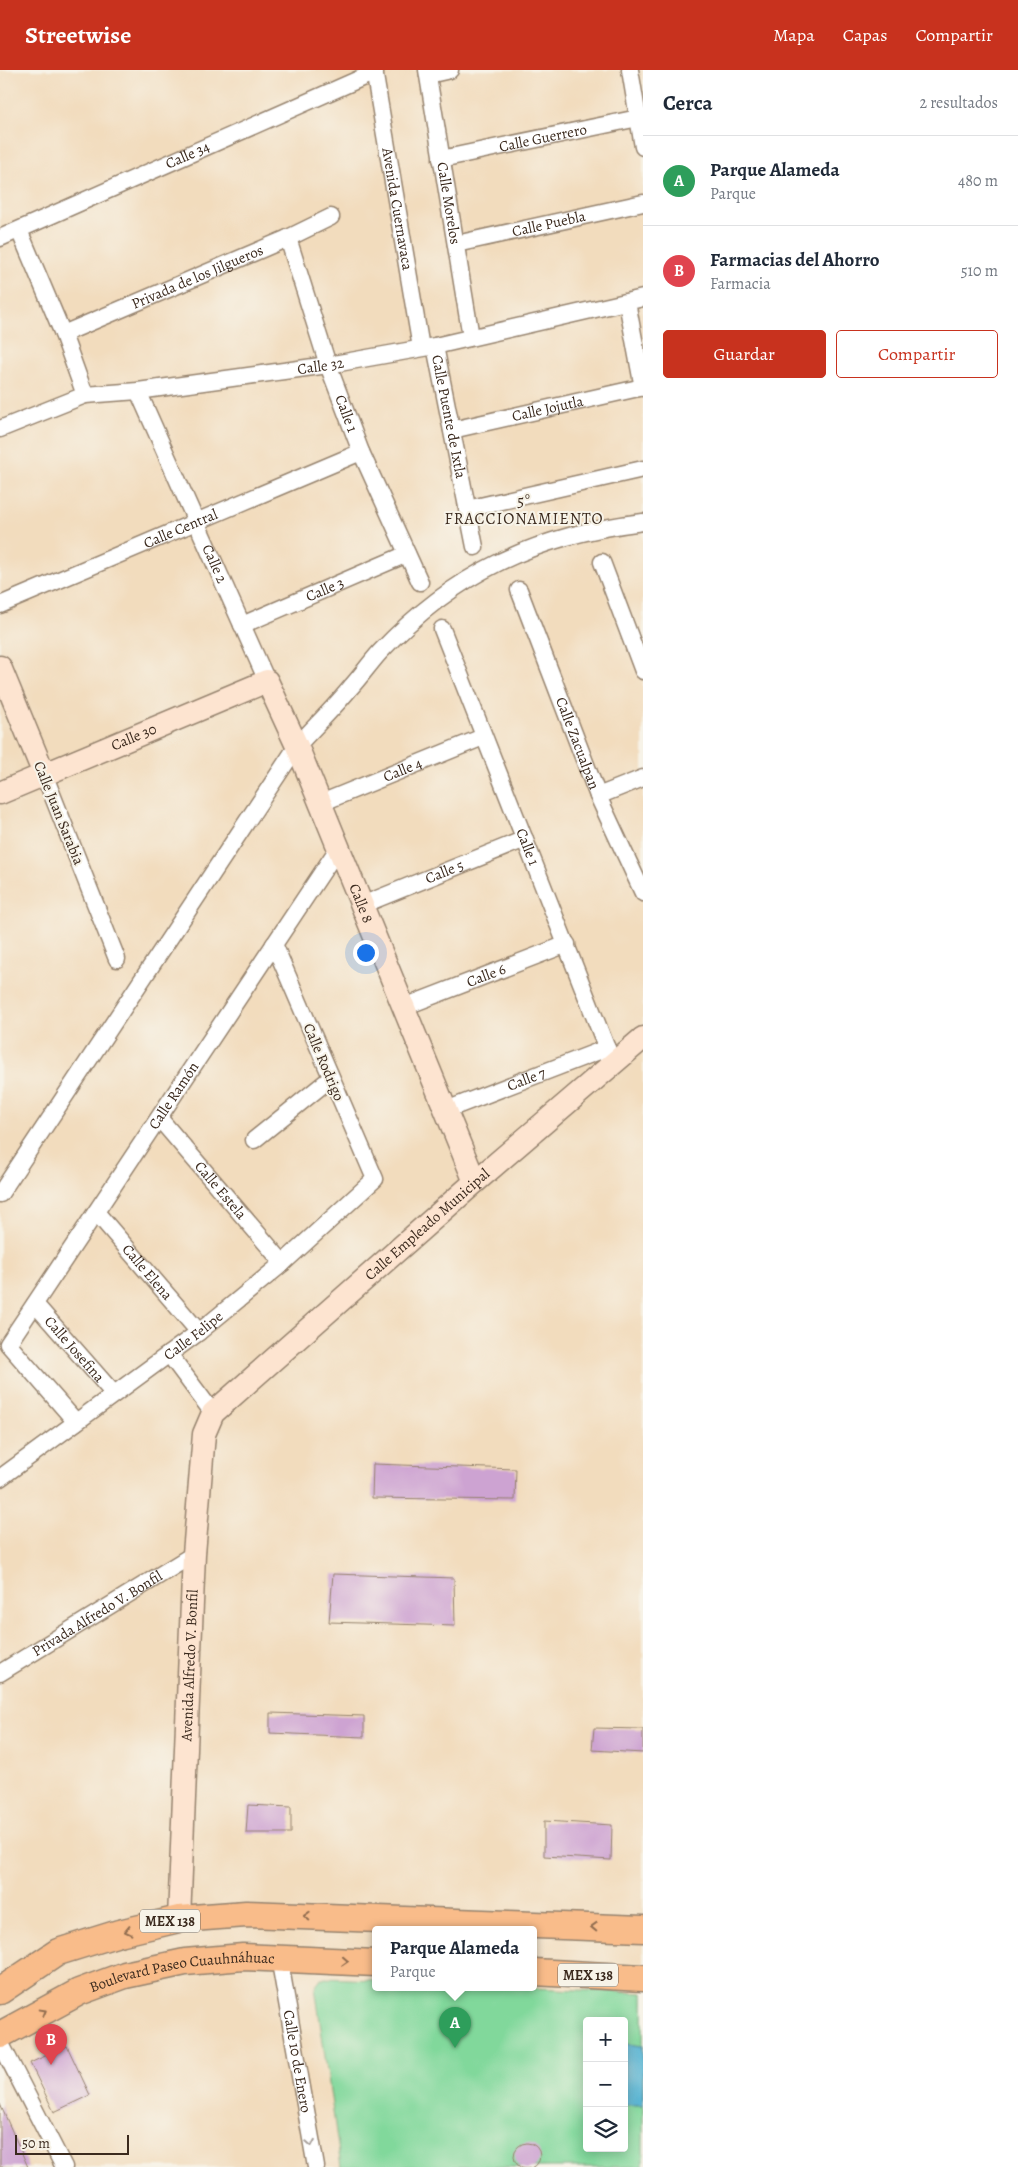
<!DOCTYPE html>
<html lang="es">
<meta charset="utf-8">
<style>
:root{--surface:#fff;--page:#f6f6f7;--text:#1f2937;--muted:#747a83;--line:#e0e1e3;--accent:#c8321e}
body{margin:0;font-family:Alegreya,serif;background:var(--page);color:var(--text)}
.controls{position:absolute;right:15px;bottom:15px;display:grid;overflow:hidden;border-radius:5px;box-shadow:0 2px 12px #0003}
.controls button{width:45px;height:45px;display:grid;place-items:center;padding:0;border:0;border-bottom:1px solid var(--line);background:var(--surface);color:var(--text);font:25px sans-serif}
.scale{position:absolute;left:15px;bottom:12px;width:114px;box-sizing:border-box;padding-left:5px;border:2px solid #3b2a1e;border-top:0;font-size:14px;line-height:18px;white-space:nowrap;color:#3b2a1e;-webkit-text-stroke:4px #f7f3e8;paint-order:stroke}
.you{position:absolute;left:365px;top:882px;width:18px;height:18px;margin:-12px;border:4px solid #fff;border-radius:50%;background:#1a73e8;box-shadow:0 0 0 8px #1a73e833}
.badge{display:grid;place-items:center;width:32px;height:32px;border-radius:50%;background:var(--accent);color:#fff;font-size:16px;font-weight:700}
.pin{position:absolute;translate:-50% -41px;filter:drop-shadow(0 1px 2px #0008)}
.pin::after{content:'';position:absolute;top:26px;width:18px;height:15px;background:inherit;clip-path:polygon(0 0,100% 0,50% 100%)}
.popup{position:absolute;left:372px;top:1856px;width:165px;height:65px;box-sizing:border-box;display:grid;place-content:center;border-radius:5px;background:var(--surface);filter:drop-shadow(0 1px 4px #0005);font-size:16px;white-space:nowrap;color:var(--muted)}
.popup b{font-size:19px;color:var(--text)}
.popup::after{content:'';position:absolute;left:50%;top:100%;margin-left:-10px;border:10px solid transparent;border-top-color:var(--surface)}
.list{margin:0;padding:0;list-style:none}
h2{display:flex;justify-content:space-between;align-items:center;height:65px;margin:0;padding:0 20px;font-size:21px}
h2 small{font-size:16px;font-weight:400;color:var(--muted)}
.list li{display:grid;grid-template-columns:32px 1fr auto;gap:15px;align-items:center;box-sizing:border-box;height:90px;padding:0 20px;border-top:1px solid var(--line)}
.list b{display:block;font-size:19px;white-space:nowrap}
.list p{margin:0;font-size:16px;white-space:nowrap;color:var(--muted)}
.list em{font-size:16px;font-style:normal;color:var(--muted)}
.actions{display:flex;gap:10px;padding:15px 20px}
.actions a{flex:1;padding:11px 0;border:1px solid var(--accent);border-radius:5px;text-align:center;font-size:18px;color:var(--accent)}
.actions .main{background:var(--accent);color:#fff}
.icon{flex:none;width:28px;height:28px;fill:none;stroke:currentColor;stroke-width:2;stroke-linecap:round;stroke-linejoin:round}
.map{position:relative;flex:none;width:643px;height:2097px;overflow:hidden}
header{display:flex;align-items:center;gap:30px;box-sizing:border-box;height:70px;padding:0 25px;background:var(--accent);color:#fff}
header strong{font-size:24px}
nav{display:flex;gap:28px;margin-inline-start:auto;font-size:18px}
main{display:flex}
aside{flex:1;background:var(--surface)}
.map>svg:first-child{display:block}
.green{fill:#81d89b;stroke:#5e815c;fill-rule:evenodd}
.water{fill:#55b3d3;stroke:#486e78}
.building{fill:#cda3d2}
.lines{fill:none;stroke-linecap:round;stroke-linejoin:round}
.street-casing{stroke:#96836e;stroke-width:19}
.secondary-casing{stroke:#96836e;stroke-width:25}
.primary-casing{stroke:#96836e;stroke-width:29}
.street{stroke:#fff;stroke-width:16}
.secondary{stroke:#fde4d0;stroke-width:22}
.primary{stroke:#f9bc8a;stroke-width:26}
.oneway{stroke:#906c4f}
.oneway2{stroke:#a79f9a}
.labels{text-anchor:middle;stroke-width:4;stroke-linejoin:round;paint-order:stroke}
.shield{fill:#f7f3e8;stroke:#73665b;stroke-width:1}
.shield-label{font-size:14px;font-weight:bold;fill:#3b2a1e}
.street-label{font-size:15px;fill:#3b2a1e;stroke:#f7f3e8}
.neighbourhood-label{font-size:16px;letter-spacing:1px;fill:#3b2a1e;stroke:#f7f3e8}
</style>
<header>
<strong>Streetwise</strong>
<nav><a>Mapa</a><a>Capas</a><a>Compartir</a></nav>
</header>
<main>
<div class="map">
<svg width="643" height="2097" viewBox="0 0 643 2097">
<rect width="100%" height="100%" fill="#f7f3e8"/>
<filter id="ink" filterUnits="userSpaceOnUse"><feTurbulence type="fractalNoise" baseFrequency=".02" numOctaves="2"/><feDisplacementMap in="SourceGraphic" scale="10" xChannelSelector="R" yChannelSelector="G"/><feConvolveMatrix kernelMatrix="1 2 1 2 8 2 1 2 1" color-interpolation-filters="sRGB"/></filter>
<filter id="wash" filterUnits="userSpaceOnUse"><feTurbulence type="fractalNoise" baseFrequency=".0096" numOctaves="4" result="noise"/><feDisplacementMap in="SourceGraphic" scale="20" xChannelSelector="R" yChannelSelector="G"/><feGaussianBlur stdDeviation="1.12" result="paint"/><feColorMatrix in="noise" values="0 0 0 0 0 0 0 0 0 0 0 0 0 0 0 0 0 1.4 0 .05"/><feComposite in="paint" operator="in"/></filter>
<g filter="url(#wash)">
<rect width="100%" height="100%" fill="#f2dcbd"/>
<path class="green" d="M321 1908 376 1910V1917H512L643 1923V2097H341L315 1917ZM587 1951H624V2078H587Z"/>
<path class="water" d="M628 1974 643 1976V2035H624V1975Z"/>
<g id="blocks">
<g class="building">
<path d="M373 1394 516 1399 515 1430 372 1428Z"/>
<path d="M333 1504 454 1508 455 1556 329 1552Z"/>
<path d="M270 1643 364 1646V1667L270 1663Z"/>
<path d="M594 1658 643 1659V1683L592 1680Z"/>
<path d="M248 1735 291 1737V1763H246Z"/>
<path d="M544 1751 612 1755 611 1790 544 1786Z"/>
<path d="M67 1976 90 2025 54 2042 30 1993Z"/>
<path d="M0 2034 28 2097H0Z"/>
<circle cx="527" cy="2086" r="13"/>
</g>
</g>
</g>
<g filter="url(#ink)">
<use href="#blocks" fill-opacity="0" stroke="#96836e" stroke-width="1"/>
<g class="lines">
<defs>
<g id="street">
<path id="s1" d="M374 0 421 278"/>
<path id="s2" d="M427 0 471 267"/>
<path d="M630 0 643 77"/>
<path d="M428 5 450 0"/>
<path id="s3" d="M441 89 643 47"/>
<path d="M19 160 63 264 85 325"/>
<path id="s4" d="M0 168 375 2"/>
<path id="s5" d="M288 168 328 295 361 382 420 512"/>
<path id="s6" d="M456 174 643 133"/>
<path d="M627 232 643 318"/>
<path id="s7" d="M63 264 288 168 331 147"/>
<path id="s8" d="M435 276 475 477"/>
<path id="s9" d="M138 321 267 611"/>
<path id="s10" d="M0 359 85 325 138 321 328 295 435 276 643 228"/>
<path id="s11" d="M452 360 643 317"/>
<path d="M467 439 643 399"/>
<path d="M602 492 643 601"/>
<path id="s12" d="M519 520 598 726 643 823"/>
<path id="s13" d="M0 535 361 382"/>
<path id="s14" d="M242 555 407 484"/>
<path id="s15" d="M442 559 613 994"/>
<path d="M44 704 117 889"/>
<path d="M598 726 643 708"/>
<path id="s16" d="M321 733 483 667"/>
<path id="s17" d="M362 835 525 769"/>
<path id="s18" d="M404 937 567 874"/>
<path id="s19" d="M446 1040 607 978"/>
<path id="s20" d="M159 1048 283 1193"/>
<path d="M254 1070 331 1008"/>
<path d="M0 1124 297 676C315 656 334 638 351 617 361 606 370 593 380 582 454 503 536 465 643 452"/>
<path id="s21" d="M96 1142 199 1262"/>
<path id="s22" d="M35 1234 114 1324"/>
<path d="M169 1284 213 1343"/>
<path id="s23" d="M76 1352 8 1274 339 777"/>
<path id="s24" d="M0 1408 199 1262 283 1193 375 1109 274 874"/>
<path id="s25" d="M0 1603 194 1484"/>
<path id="s26" d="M279 1887 316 2097"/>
<path d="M0 1972 64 2097"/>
</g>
<g id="secondary">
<path d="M0 597 44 704"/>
<path id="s27" d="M0 723 267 611 297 676 475 1112"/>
<path id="s28" d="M179 1849 194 1484 204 1364 213 1343 475 1112 643 968"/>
</g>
<g id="primary">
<path d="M534 1902 643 1908"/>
<path d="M0 1921 58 1882 119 1863 179 1849 246 1844 643 1859"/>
<path id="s29" d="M0 1965 79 1922 125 1905 185 1892 243 1887 376 1893"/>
</g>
</defs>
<use href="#street" class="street-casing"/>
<use href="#secondary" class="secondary-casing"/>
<use href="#primary" class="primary-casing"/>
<use href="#street" class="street"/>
<use href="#secondary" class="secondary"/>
<use href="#primary" class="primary"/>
</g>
<defs><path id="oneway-chevron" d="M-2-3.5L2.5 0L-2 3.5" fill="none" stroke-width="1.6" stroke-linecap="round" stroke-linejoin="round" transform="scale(1.25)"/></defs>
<g class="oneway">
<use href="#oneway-chevron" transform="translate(307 1846) rotate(-178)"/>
<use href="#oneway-chevron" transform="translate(594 1857) rotate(-178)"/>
<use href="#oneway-chevron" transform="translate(128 1861) rotate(167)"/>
<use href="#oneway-chevron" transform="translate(345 1891) rotate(3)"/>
<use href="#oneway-chevron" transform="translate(43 1942) rotate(-29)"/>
</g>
<use class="oneway2" href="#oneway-chevron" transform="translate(311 2073) rotate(80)"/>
</g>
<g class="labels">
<g class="shield">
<rect x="140" y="1839.5" width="60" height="23" rx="4"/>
<rect x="558" y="1893.5" width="60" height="23" rx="4"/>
</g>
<g class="shield-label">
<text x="170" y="1856">MEX 138</text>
<text x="588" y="1910">MEX 138</text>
</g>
<g class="street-label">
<text dy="5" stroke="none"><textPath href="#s3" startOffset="104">Calle Guerrero</textPath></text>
<text dy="5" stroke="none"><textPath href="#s4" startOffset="205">Calle 34</textPath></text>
<text dy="5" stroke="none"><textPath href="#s2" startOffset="135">Calle Morelos</textPath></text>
<text dy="5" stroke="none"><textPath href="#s1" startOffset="141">Avenida Cuernavaca</textPath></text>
<text dy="5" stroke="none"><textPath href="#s6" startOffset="95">Calle Puebla</textPath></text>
<text dy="5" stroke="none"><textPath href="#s7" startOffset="146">Privada de los Jilgueros</textPath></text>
<text dy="5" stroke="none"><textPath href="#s10" startOffset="329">Calle 32</textPath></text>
<text dy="5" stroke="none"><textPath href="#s11" startOffset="98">Calle Jojutla</textPath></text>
<text dy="5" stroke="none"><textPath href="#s5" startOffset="185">Calle 1</textPath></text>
<text dy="5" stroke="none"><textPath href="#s8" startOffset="72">Calle Puente de Ixtla</textPath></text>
<text dy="5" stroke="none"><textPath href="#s13" startOffset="196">Calle Central</textPath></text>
<text dy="5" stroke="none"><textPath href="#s9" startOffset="189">Calle 2</textPath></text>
<text dy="5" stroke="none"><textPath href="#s14" startOffset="90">Calle 3</textPath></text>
<text dy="5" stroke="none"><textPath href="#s27" startOffset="145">Calle 30</textPath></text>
<text dy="5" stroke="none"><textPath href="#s12" startOffset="164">Calle Zacualpan</textPath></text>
<text dy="5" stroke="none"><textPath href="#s16" startOffset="88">Calle 4</textPath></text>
<text transform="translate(59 743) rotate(68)" y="5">Calle Juan Sarabia</text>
<text dy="5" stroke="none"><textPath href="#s15" startOffset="234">Calle 1</textPath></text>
<text dy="5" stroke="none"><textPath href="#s17" startOffset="89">Calle 5</textPath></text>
<text dy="5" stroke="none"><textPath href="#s27" startOffset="531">Calle 8</textPath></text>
<text dy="5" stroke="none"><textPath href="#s18" startOffset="88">Calle 6</textPath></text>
<text transform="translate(324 992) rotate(67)" y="5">Calle Rodrigo</text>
<text dy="5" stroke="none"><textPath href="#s19" startOffset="86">Calle 7</textPath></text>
<text dy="5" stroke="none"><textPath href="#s23" startOffset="402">Calle Ramón</textPath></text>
<text dy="5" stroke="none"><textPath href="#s20" startOffset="95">Calle Estela</textPath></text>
<text dy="5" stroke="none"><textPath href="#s28" startOffset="794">Calle Empleado Municipal</textPath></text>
<text dy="5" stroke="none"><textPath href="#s21" startOffset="79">Calle Elena</textPath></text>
<text dy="5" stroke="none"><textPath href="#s24" startOffset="240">Calle Felipe</textPath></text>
<text dy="5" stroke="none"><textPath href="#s22" startOffset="60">Calle Josefina</textPath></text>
<text dy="5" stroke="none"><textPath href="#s25" startOffset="114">Privada Alfredo V. Bonfil</textPath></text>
<text dy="5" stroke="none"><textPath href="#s28" startOffset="254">Avenida Alfredo V. Bonfil</textPath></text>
<text dy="5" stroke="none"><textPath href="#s29" startOffset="196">Boulevard Paseo Cuauhnáhuac</textPath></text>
<text dy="5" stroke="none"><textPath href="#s26" startOffset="106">Calle 10 de Enero</textPath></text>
</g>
<g class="neighbourhood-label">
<text x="524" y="436">5°<tspan x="524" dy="18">FRACCIONAMIENTO</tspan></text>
</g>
</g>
</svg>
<div class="controls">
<button>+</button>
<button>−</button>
<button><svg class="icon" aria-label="layers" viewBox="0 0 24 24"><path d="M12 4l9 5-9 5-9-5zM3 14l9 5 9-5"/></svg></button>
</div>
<div class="scale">50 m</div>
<div class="you"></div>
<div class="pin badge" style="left:455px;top:1978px;background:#2e9e5b">A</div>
<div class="popup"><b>Parque Alameda</b>Parque</div>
<div class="pin badge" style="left:51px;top:1995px;background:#e0444e">B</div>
</div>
<aside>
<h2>Cerca<small>2 resultados</small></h2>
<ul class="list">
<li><span class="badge" style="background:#2e9e5b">A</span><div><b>Parque Alameda</b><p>Parque</p></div><em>480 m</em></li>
<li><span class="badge" style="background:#e0444e">B</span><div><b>Farmacias del Ahorro</b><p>Farmacia</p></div><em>510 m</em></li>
</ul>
<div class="actions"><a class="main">Guardar</a><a>Compartir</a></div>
</aside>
</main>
